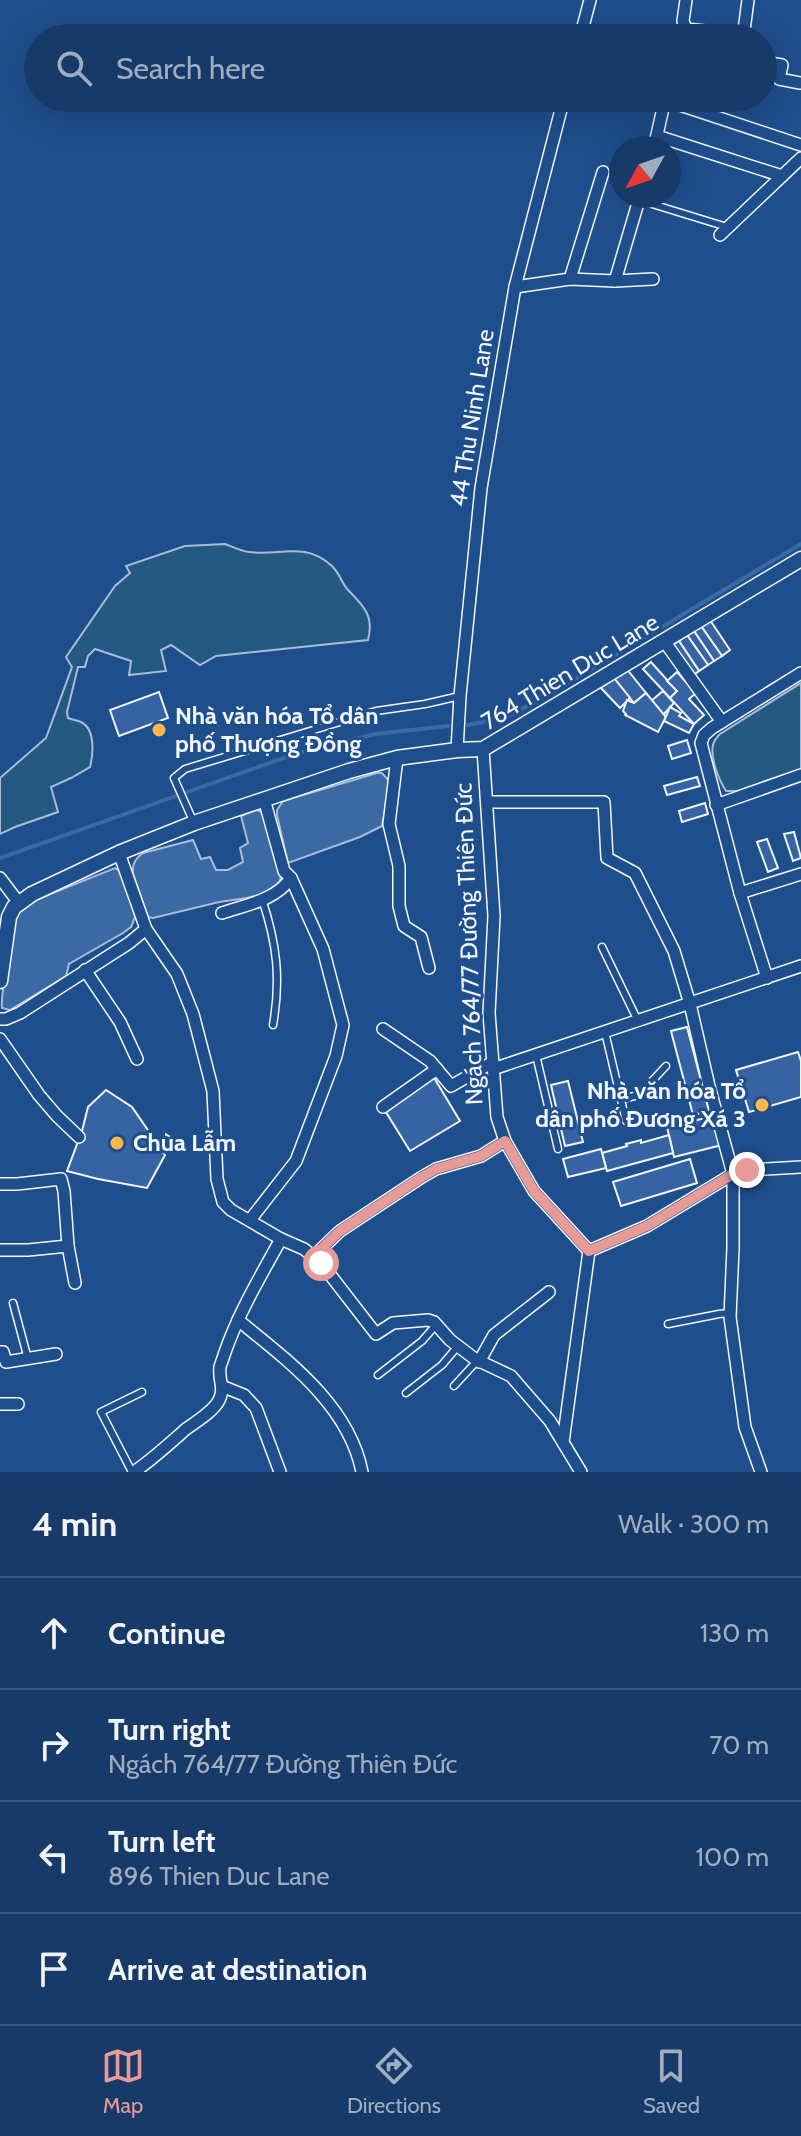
<!DOCTYPE html>
<meta charset="utf-8">
<style>
:root{--surface:#173a69;--page:#244571;--text:#f1f3f6;--muted:#9eadc0;--line:#36547d;--accent:#e69b98}
body{margin:0;font-family:Cabin,sans-serif;background:var(--page);color:var(--text)}
.compass{position:absolute;left:609px;top:136px;width:72px;height:72px;border-radius:50%;background:var(--surface);box-shadow:0 8px 32px #0002;rotate:230deg}
.stop{position:absolute;width:24px;height:24px;margin:-18px;border:6px solid #e69b98;border-radius:50%;background:#fff}
.stop.end{background:#e69b98;border-color:#fff;box-shadow:0 2px 8px #0008}
.list{margin:0;padding:0;list-style:none}
h2{display:flex;justify-content:space-between;align-items:center;height:104px;margin:0;padding:0 32px;font-size:34px}
h2 small{font-size:26px;font-weight:400;color:var(--muted)}
.list li{display:grid;grid-template-columns:52px 1fr auto;gap:24px;align-items:center;box-sizing:border-box;height:112px;padding:0 32px;border-top:2px solid var(--line)}
.list b{display:block;font-size:30px;white-space:nowrap}
.list p{margin:0;font-size:26px;white-space:nowrap;color:var(--muted)}
.list em{font-size:26px;font-style:normal;color:var(--muted)}
.icon{flex:none;width:44px;height:44px;fill:none;stroke:currentColor;stroke-width:2;stroke-linecap:round;stroke-linejoin:round}
.map{position:relative;flex:none;width:801px;height:1472px;overflow:hidden}
.search{position:absolute;background:var(--surface);box-shadow:0 8px 32px #0002;left:24px;right:24px;top:24px;height:88px;display:flex;align-items:center;gap:20px;box-sizing:border-box;padding:0 28px;border-radius:44px;color:var(--muted);font-size:30px}
.sheet{height:552px;background:var(--surface)}
nav{display:flex;justify-content:space-around;align-items:center;box-sizing:border-box;height:112px;border-top:2px solid var(--line);background:var(--surface);font-size:22px;color:var(--muted)}
nav a{display:grid;justify-items:center;gap:4px}
nav .on{color:var(--accent)}
.map>svg:first-child{display:block}
.green{fill:#245a82;stroke:#a8bbd7;stroke-width:2}
.water{fill:#3b69a3;stroke:#a8bbd7;stroke-width:2}
.lines{fill:none;stroke-linecap:round;stroke-linejoin:round}
.stream{stroke:#3b69a3;stroke-width:4}
.building{fill:#3563a3;stroke:#f2f6ff;stroke-width:2}
.service-casing{stroke:#f2f6ff;stroke-width:9}
.minor-casing{stroke:#f2f6ff;stroke-width:14}
.tertiary-casing{stroke:#f2f6ff;stroke-width:17}
.service{stroke:#1f4e8c;stroke-width:6}
.minor{stroke:#1f4e8c;stroke-width:11}
.tertiary{stroke:#1f4e8c;stroke-width:14}
.route{stroke:#e69b98;stroke-width:10}
.poi-dot{fill:#ffb74d;stroke:#1f4e8c;stroke-width:3}
.labels{text-anchor:middle;stroke-width:6;stroke-linejoin:round;paint-order:stroke}
.street-label{font-size:24px;fill:#f2f6ff;stroke:#1f4e8c}
.poi-label{font-size:24px;font-weight:bold;fill:#f2f6ff;stroke:#1f4e8c;text-anchor:start}
</style>
<div class="map">
<svg width="801" height="1472" viewBox="0 0 801 1472">
<rect width="100%" height="100%" fill="#1f4e8c"/>
<g class="green">
<path d="M225 544C233 547 241 551 249 552 281 556 304 541 332 566 341 575 341 583 349 591 365 607 374 617 368 640L216 656 200 665 171 645 161 650 166 671 129 675 131 661 95 649 88 656 85 667H78L67 712 68 718C72 720 77 720 81 722 96 729 93 755 90 767L71 778 51 787 58 812 15 827 0 834V778L46 738 72 667 66 657 115 586 130 573 126 566 185 546Z"/>
<path d="M801 683V769L737 791H726C719 780 710 758 713 745 714 741 717 737 720 734Z"/>
</g>
<g class="water">
<path d="M377 773H382L390 782 382 826 360 837 288 863 277 815V810L283 801Z"/>
<path d="M255 810 264 812 281 870 280 883C261 900 239 898 215 903 194 908 174 913 153 918L148 917 133 874C132 864 135 859 143 853L193 840 201 859 210 857 216 870H228L243 862 240 848 248 843 241 816Z"/>
<path d="M115 868 121 872 136 915 131 927 123 933 69 964 66 976 10 1010 2 1008C0 996 11 938 13 921L17 913 28 903Z"/>
</g>
<g class="lines">
<g class="stream">
<path d="M468 725 504 718 541 699 801 544"/>
<path d="M0 858 295 754 375 734 448 726"/>
</g>
</g>
<g class="building">
<path d="M710 620 730 650 722 656 701 626Z"/>
<path d="M701 626 722 656 714 661 694 631Z"/>
<path d="M694 631 714 661 708 665 687 635Z"/>
<path d="M687 635 708 665 699 671 679 641Z"/>
<path d="M679 641 699 671 692 676 672 645Z"/>
<path d="M651 662 677 691 670 698 643 669Z"/>
<path d="M626 668 646 693 634 703 614 678Z"/>
<path d="M677 672 696 693 689 699 704 715 694 724 670 698 677 691 667 681Z"/>
<path d="M614 678 630 698 620 708 601 688Z"/>
<path d="M663 691 674 703 663 715 651 701Z"/>
<path d="M159 692 168 718 119 736 110 710Z"/>
<path d="M646 693 666 717 658 732 625 715 626 714 623 711 627 700 634 703Z"/>
<path d="M670 707 681 713 679 716 694 724 689 733 664 721Z"/>
<path d="M687 740 691 753 672 759 668 746Z"/>
<path d="M697 777 700 786 667 795 664 786Z"/>
<path d="M705 803 708 814 682 822 679 811Z"/>
<path d="M794 832 801 858 793 861 784 834Z"/>
<path d="M767 839 778 868 768 872 757 842Z"/>
<path d="M687 1027 709 1111 693 1115 671 1031Z"/>
<path d="M798 1052 801 1061V1097L749 1112 736 1070Z"/>
<path d="M433 1076 460 1121 410 1151 384 1109Z"/>
<path d="M568 1081 583 1142 565 1146 551 1085Z"/>
<path d="M106 1090 132 1107 165 1155 147 1188 98 1179 67 1171 82 1131 88 1107Z"/>
<path d="M714 1116 722 1145 674 1157 667 1127Z"/>
<path d="M669 1135 673 1153 607 1171 602 1153 627 1146 626 1144 641 1140V1143Z"/>
<path d="M601 1149 606 1168 568 1177 563 1159Z"/>
<path d="M690 1159 697 1183 621 1206 613 1182Z"/>
</g>
<g class="lines">
<defs>
<g id="service">
<path d="M639 200 727 227"/>
<path d="M194 823 174 778 185 769 376 711 425 704 460 696"/>
<path d="M262 899C277 944 281 979 273 1025"/>
<path d="M602 947 638 1021"/>
<path d="M605 1032 626 1121"/>
<path d="M536 1055 558 1149"/>
<path d="M621 1099 648 1093 652 1081 666 1066"/>
<path d="M13 1303 28 1359"/>
<path d="M668 1324 719 1314 730 1313"/>
<path d="M378 1375 422 1341 436 1325"/>
<path d="M454 1386 477 1361"/>
<path d="M406 1393 442 1365 458 1346"/>
<path d="M132 1472 101 1412 142 1392"/>
</g>
<g id="minor">
<path d="M686 0 683 21 686 29 743 35"/>
<path d="M580 38 590 0"/>
<path d="M743 38 748 0"/>
<path d="M763 62 782 65 779 79 800 83"/>
<path d="M657 136 782 176"/>
<path d="M654 148 663 108 668 101 801 145"/>
<path d="M720 235 801 158"/>
<path d="M570 279 603 172"/>
<path d="M615 281 640 196"/>
<path d="M515 287 570 279 615 281 653 279"/>
<path d="M664 641 722 722"/>
<path d="M483 749 494 916 489 1013 497 1117 505 1141 534 1191 589 1251"/>
<path d="M457 750 460 696 481 488 515 287 564 98"/>
<path d="M397 758 389 824 399 866V906L404 926 421 937 429 968"/>
<path d="M487 802H604L607 858 635 873 674 951 690 1004 709 1086 733 1174V1248L730 1317 745 1427 761 1472"/>
<path d="M716 805 801 775"/>
<path d="M119 853 146 929 177 974 193 1014 213 1091 217 1179 223 1202 231 1210 281 1239 304 1249 321 1263 376 1334 393 1323 428 1320 434 1322 450 1340 475 1359 511 1376 550 1421 581 1472"/>
<path d="M0 878 19 903"/>
<path d="M740 893 801 874"/>
<path d="M222 913C246 905 276 900 291 878"/>
<path d="M85 970 120 1022 137 1059"/>
<path d="M767 978 740 893 701 743 704 735 712 728 801 673"/>
<path d="M0 1019H6L20 1013 129 943 146 929"/>
<path d="M383 1029 430 1061 451 1086 493 1062"/>
<path d="M0 1039 39 1095 57 1116 79 1137"/>
<path d="M493 1069 801 966"/>
<path d="M383 1107 437 1069"/>
<path d="M0 1184H17L61 1179 64 1191 68 1246 75 1283"/>
<path d="M250 1220 296 1161 336 1056 343 1025 323 949 291 878 284 871 264 799"/>
<path d="M0 1250H28L68 1246"/>
<path d="M589 1251 647 1226 733 1174 747 1170 801 1167"/>
<path d="M313 1257 340 1231 422 1177 436 1169 481 1156 505 1141"/>
<path d="M238 1320C287 1360 349 1405 362 1472"/>
<path d="M0 1352H3L6 1362 56 1354"/>
<path d="M479 1362 494 1335 549 1292"/>
<path d="M224 1387 244 1395 256 1408 280 1472"/>
<path d="M0 1404H18"/>
<path d="M563 1442 589 1251"/>
<path d="M134 1472C153 1459 169 1444 186 1429 197 1421 211 1413 218 1402 226 1389 218 1380 220 1367 221 1363 223 1359 224 1355 238 1314 260 1277 281 1239"/>
</g>
<path id="tertiary" d="M0 981 9 917 14 907 32 894 119 853 194 823 349 771 397 758 457 750 483 749 801 559"/>
</defs>
<use href="#service" class="service-casing"/>
<use href="#minor" class="minor-casing"/>
<use href="#tertiary" class="tertiary-casing"/>
<use href="#service" class="service"/>
<use href="#minor" class="minor"/>
<use href="#tertiary" class="tertiary"/>
</g>
<g class="lines">
<path class="route" d="M321 1263 313 1257 340 1231 422 1177 436 1169 481 1156 505 1141 534 1191 589 1251 647 1226 733 1174 747 1170"/>
</g>
<g class="poi-dot">
<circle cx="159" cy="730" r="8"/>
<circle cx="762" cy="1105" r="8"/>
<circle cx="117" cy="1143" r="8"/>
</g>
<g class="labels">
<g class="street-label">
<text transform="translate(472 418) rotate(-81)" y="8">44 Thu Ninh Lane</text>
<text transform="translate(570 672) rotate(-31)" y="8">764 Thien Duc Lane</text>
<text transform="translate(469 944) rotate(-92)" y="8">Ngách 764/77 Đường Thiên Đức</text>
</g>
<g class="poi-label">
<text x="175" y="724">Nhà văn hóa Tổ dân<tspan x="175" dy="28">phố Thượng Đồng</tspan></text>
<text x="746" y="1099" text-anchor="end">Nhà văn hóa Tổ<tspan x="746" dy="28">dân phố Đương Xá 3</tspan></text>
<text x="133" y="1151">Chùa Lẫm</text>
</g>
</g>
</svg>
<svg class="compass" viewBox="-18 -18 36 36"><path d="M0-13l5 13h-10z" fill="#e53935"/><path d="M0 13l5-13h-10z" fill="#9eadc0"/></svg>
<div class="stop" style="left:321px;top:1263px"></div>
<div class="stop end" style="left:747px;top:1170px"></div>
<div class="search"><svg class="icon" aria-label="search" viewBox="0 0 24 24"><circle cx="10" cy="10" r="6"/><path d="M15 15l6 6"/></svg>Search here</div>
</div>
<section class="sheet">
<h2>4 min<small>Walk · 300 m</small></h2>
<ul class="list">
<li><svg class="icon" aria-label="ahead" viewBox="0 0 24 24"><path d="M12 20V5M6 11l6-6 6 6"/></svg><div><b>Continue</b></div><em>130 m</em></li>
<li><svg class="icon" aria-label="right" viewBox="0 0 24 24"><path d="M7 20v-9h11M14 6l5 5-5 5"/></svg><div><b>Turn right</b><p>Ngách 764/77 Đường Thiên Đức</p></div><em>70 m</em></li>
<li><svg class="icon" aria-label="left" viewBox="0 0 24 24"><path d="M17 20v-9H6M10 6l-5 5 5 5"/></svg><div><b>Turn left</b><p>896 Thien Duc Lane</p></div><em>100 m</em></li>
<li><svg class="icon" aria-label="arrive" viewBox="0 0 24 24"><path d="M6 21V4h12l-3 4 3 4H6"/></svg><div><b>Arrive at destination</b></div></li>
</ul>
</section>
<nav>
<a class="on"><svg class="icon" aria-label="map" viewBox="0 0 24 24"><path d="M3 6l6-2 6 2 6-2v14l-6 2-6-2-6 2zM9 4v14M15 6v14"/></svg>Map</a>
<a><svg class="icon" aria-label="directions" viewBox="0 0 24 24"><path d="M12 3l9 9-9 9-9-9zM9 14v-3h6M13 9l2 2-2 2"/></svg>Directions</a>
<a><svg class="icon" aria-label="saved" viewBox="0 0 24 24"><path d="M7 4h10v16l-5-4-5 4z"/></svg>Saved</a>
</nav>
